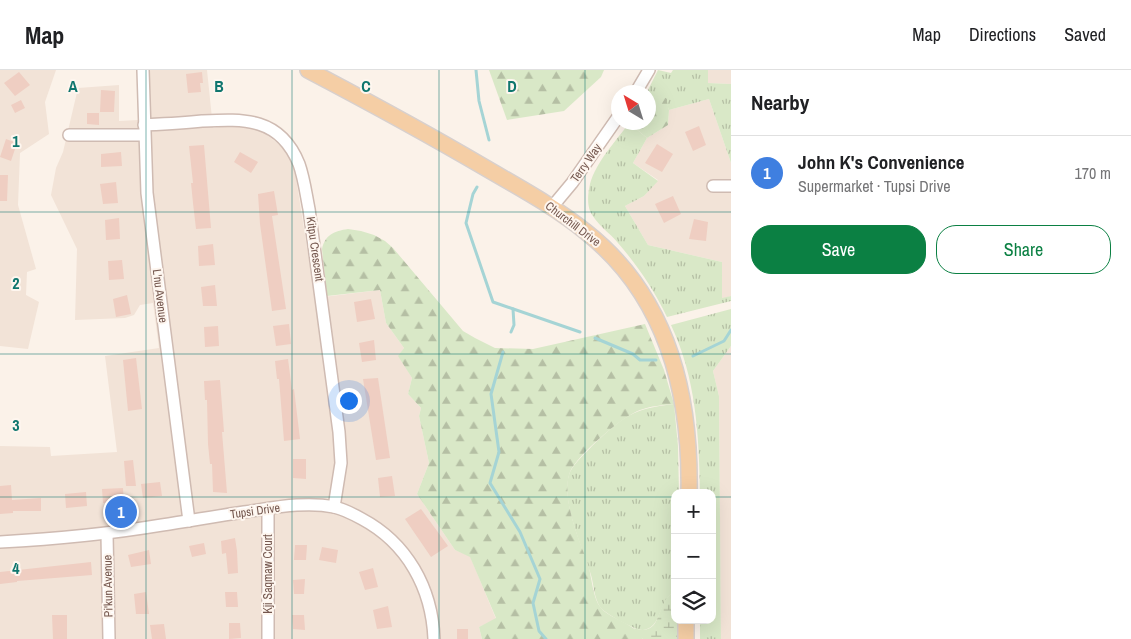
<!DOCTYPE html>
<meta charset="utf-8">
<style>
:root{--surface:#fff;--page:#f6f6f6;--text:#202124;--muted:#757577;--line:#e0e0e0;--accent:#0b8043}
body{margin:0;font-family:"Archivo Narrow",sans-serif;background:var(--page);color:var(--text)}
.controls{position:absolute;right:15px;bottom:15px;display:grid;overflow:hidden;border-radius:10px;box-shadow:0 5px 20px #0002}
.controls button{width:45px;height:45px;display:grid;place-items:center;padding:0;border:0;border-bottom:1px solid var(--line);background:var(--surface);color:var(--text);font:25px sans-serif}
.compass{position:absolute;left:611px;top:15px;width:45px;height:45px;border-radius:50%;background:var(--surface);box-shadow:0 5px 20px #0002;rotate:322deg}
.you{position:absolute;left:348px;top:330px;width:18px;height:18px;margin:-12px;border:4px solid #fff;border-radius:50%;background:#1a73e8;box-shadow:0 0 0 8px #1a73e833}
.badge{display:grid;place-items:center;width:32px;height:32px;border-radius:50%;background:var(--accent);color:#fff;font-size:16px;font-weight:700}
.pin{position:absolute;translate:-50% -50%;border:2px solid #fff;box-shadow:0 1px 5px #0006}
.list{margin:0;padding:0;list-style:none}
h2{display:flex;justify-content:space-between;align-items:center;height:65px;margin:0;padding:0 20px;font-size:21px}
h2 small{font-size:16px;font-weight:400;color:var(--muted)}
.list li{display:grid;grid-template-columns:32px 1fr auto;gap:15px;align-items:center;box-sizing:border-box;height:75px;padding:0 20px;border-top:1px solid var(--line)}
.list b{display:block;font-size:19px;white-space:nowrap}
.list p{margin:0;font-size:16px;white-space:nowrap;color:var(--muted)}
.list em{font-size:16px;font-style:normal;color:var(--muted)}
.actions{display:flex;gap:10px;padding:15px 20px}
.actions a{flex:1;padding:11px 0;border:1px solid var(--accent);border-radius:20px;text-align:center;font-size:18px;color:var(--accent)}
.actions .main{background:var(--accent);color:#fff}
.icon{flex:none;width:28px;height:28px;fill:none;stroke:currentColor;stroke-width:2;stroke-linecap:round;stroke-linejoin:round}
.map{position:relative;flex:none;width:731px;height:569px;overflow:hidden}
header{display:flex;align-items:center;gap:30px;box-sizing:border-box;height:70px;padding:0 25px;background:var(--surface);border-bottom:1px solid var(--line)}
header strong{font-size:24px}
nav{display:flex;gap:28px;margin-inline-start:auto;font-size:18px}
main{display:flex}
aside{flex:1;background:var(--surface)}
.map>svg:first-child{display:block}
.residential{fill:#f2e3d7}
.grass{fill:url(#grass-tufts)}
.forest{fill:url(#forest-firs)}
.wetland{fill:url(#wetland-marsh)}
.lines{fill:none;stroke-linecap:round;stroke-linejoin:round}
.stream{stroke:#a5d4d5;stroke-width:3}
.building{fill:#efcec2}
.minor-casing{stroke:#cfbbb2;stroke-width:14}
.major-casing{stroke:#d8d0cd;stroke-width:18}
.minor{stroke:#fff;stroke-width:11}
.major{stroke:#f5cea5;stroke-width:15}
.grid{fill:none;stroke:#0f766e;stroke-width:1;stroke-opacity:0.55}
.labels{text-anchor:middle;stroke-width:4;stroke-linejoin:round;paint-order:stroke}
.street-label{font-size:12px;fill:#74574e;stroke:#fef6ef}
.grid-label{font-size:16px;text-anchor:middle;font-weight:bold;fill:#0f766e;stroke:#fef6ef;stroke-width:4;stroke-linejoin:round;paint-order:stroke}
</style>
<header>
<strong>Map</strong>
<nav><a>Map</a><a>Directions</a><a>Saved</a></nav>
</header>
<main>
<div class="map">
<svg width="731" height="569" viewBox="0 0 731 569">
<defs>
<pattern id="grass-tufts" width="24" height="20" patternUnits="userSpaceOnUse" patternTransform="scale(1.25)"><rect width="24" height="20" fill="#d9e8c7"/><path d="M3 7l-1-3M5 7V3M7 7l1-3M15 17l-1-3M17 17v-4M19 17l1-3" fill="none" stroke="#b5bfa4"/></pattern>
<pattern id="forest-firs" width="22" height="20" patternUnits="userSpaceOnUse" patternTransform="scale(1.25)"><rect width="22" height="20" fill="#d9e8c7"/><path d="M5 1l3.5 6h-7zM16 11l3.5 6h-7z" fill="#b5bfa4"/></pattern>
<pattern id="wetland-marsh" width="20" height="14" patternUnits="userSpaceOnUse" patternTransform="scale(1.25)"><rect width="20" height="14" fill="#d9e8c7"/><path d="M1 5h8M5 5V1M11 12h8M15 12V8" fill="none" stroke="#b5bfa4"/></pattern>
</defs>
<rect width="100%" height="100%" fill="#fbf2e9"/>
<g class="residential">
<path d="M0 0H56L45 32 49 64 20 83 18 135 36 199 27 202 26 225 39 232 28 279 0 276Z"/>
<path d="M137 0H207L213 58 232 55 249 56 262 61 281 76 290 88 295 102 315 228 380 220 386 253 404 278 399 286 412 308 408 324 421 338 419 346 429 393 417 424 455 480 470 486 496 549 479 557 482 569H0V376L50 377 51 386 117 382 105 286 159 278 153 233 140 235 134 245 125 248 75 250 77 179 51 125 56 98 63 82 78 18 119 15V51L138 50Z"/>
<path d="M708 0H731V14L708 13Z"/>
<path d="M709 29 731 93V226L722 229V192L648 175 625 136 644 126 658 110 633 93 647 68 668 55 669 40Z"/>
<path d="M731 276V569H721L719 326 713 301Z"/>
</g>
<g class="grass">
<path d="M658 0 671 3 673 0H708V13L731 14V93L709 29 669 40 665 29 649 26 648 22H647Z"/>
<path d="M629 53 647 68 633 93 658 111 644 126 625 136 648 175 722 192V228L731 226V231L667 247C654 220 638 196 618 173 610 163 596 154 590 141 587 133 588 123 590 114 596 92 616 71 629 53Z"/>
<path d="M731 239V276L713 301 719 326 721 569H700V550H712V423H700C699 364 696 308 671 255Z"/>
<path d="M674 334 678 376 679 423H675V521C657 532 663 557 643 560 636 561 604 543 600 537 594 527 594 516 591 505 583 479 559 428 570 402 575 392 585 384 592 376 623 347 631 339 674 334Z"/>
</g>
<g class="forest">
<path d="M489 0H604L601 7 564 41 507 50Z"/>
<path d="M649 26 666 28 669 40 668 55 647 68 629 53 648 52Z"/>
<path d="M348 159 361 161 374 165 385 171 393 178 463 261 475 268 495 278 533 279 645 254 664 300 674 334C663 335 651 336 640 340 623 346 577 385 570 402 561 426 578 468 587 491 592 505 592 527 601 538 611 550 634 552 643 569H482L479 557 496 548 470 487 455 480 417 424 429 393 419 346 421 338 408 324 412 308 398 286 404 278 386 253 380 220 327 226 322 179C325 165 334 161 348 159Z"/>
</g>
<path class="wetland" d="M675 521V550H678V569H643L633 558C665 568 653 533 675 521Z"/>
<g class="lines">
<g class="stream">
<path d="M476 0 479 31 489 70"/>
<path d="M477 117 473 124 466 153 493 232 580 262"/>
<path d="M511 262 514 255 513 239"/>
<path d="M595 268 633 284 640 290H656"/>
<path d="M503 282 491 324 499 382 490 413 520 462 540 509 533 533 539 561 546 569"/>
<path d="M693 286 724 271 731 260"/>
</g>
</g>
<g class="building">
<path d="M19 2 30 15 15 26 4 13Z"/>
<path d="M202 2 203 13H200L201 22 188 23 186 4Z"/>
<path d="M101 20 115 21 114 42H100Z"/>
<path d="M21 30 25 38 15 43 11 35Z"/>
<path d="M87 43H99V55L87 54Z"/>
<path d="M699 56 706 75 693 81 685 62Z"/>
<path d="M6 69 17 73 11 91 0 87Z"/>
<path d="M657 74 673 84 662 102 645 93Z"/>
<path d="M204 75 211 158 196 159 193 133 191 113H193L189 76Z"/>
<path d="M121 82 122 96 101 97V84Z"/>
<path d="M240 82 258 92 251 103 234 92Z"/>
<path d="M0 105H8L7 131H0Z"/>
<path d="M116 112 118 133 103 134 100 114Z"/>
<path d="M274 121 278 145 272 146 286 239 272 241 260 154 258 124Z"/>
<path d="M673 126 681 144 664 153 655 134Z"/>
<path d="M119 148 120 169 106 170 105 150Z"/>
<path d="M694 149 708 152 706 171 689 169Z"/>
<path d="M213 174 215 195 199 196 198 176Z"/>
<path d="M122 190 124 209 109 210 108 191Z"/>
<path d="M215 215 217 236H203L201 217Z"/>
<path d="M127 225 131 244 116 247 113 229Z"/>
<path d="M371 229 375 249 357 252 354 232Z"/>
<path d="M289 254 291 274 276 276 273 256Z"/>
<path d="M218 256 219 276 205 277 204 257Z"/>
<path d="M374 270 376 290 362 292 359 273Z"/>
<path d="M136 288 142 339 128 341 123 290Z"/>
<path d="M288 289 292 320 294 319 300 369 284 371 279 309H277L275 291Z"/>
<path d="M378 308 390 388 376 390 363 309Z"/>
<path d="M220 310 224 362H222L227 423 213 422 212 394H210L208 374 207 330H205L204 311Z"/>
<path d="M293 389H306V409L293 408Z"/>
<path d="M133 390 136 416H126L124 391Z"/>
<path d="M392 406 395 426 380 427 378 408Z"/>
<path d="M160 412 162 426 143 428 141 414Z"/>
<path d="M11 415 12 430 41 428V441H13V443L0 444V416Z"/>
<path d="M123 418 124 435H127L128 449 117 450 116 432 103 433 102 419Z"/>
<path d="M86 422 87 436 66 438 65 424Z"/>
<path d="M421 439 448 476 431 487 405 449Z"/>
<path d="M235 468 237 481 238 503 228 504 226 483 222 484 221 471Z"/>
<path d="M204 473 206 484 192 487 189 476Z"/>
<path d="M295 475H307L306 490H294Z"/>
<path d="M322 477 338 480 336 493 319 490Z"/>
<path d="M149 480 151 494 131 497 128 485Z"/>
<path d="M91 492 92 505 17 511V512L0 514V502Z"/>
<path d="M373 498 378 517 365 520 359 502Z"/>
<path d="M305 509 304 524H294L293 510Z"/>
<path d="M146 522 149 544H136L134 524Z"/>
<path d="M225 522H237L238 537H226Z"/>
<path d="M388 536 392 557 377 559 373 540Z"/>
<path d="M52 545H67V569H53Z"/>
<path d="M292 545H304L305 560 293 559Z"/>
<path d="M229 553H240L241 568 229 569Z"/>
<path d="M164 554 166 569H152L150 555Z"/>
<rect x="457" y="559" width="11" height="10"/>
</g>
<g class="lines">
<defs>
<g id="minor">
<path d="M143 0 147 123 189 451"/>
<path d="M636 22 649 0"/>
<path d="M144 55C163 54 183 53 202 51 244 49 280 47 299 94 304 108 306 124 309 139L339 362 341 393 334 437"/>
<path d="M69 65H144"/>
<path d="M713 116H731"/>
<path d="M552 137 572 113 618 47"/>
<path d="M268 439V569"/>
<path d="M107 464 109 569"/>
<path d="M0 472C55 469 108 464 162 455 189 451 216 446 244 442 273 438 305 431 334 437 344 439 353 444 362 449 407 473 432 518 434 569"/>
</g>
<g id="major">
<path d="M308 0C367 31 426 63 484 97 518 117 554 136 586 162 667 226 691 323 689 423"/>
<path d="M686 550V569"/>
</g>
</defs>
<use href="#minor" class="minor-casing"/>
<use href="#major" class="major-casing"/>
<use href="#minor" class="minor"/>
<use href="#major" class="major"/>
</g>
<path class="grid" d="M146 0V569M292 0V569M439 0V569M585 0V569M0 142H731M0 284H731M0 427H675M712 427H731"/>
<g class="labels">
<g class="street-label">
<text transform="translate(586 93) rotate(-55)" y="4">Terry Way</text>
<text transform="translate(573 154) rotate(37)" y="4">Churchill Drive</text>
<text transform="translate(315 179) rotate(82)" y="4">Kitpu Crescent</text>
<text transform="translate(160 226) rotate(83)" y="4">L'nu Avenue</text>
<text transform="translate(255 441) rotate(-8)" y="4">Tupsi Drive</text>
<text transform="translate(268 504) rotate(-90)" y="4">Kji Saqmaw Court</text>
<text transform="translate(108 516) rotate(-91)" y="4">Pi'kun Avenue</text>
</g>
</g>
<g class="grid-label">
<text x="73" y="22">A</text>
<text x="219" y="22">B</text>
<text x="366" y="22">C</text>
<text x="512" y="22">D</text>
<text x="16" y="77">1</text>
<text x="16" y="219">2</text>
<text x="16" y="361">3</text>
<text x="16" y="504">4</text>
</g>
</svg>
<div class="controls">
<button>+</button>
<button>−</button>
<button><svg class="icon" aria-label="layers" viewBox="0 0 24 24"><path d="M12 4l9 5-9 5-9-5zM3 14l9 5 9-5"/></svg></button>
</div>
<svg class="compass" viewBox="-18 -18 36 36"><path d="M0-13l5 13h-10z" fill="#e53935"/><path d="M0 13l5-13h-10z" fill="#757577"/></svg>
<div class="you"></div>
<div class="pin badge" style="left:121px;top:442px;background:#3f7fe0">1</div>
</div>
<aside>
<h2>Nearby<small></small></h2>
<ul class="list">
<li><span class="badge" style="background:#3f7fe0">1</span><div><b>John K's Convenience</b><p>Supermarket · Tupsi Drive</p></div><em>170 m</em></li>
</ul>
<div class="actions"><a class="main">Save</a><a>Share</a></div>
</aside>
</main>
